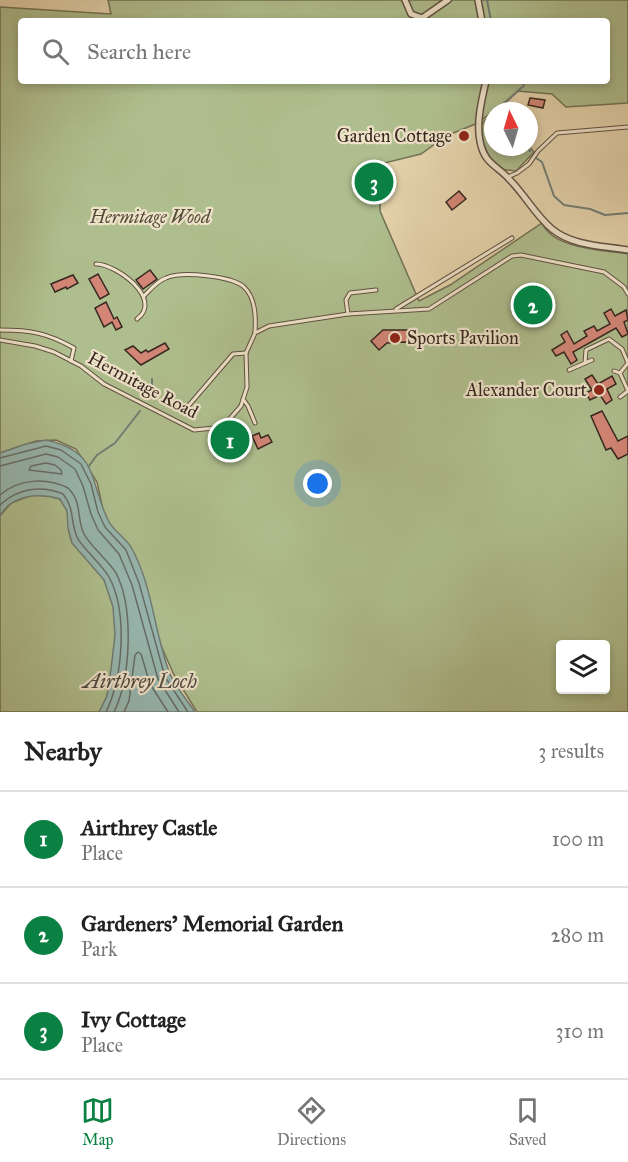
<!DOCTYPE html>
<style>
:root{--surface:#fff;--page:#f2f2f2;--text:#222;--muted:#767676;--line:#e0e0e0;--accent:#0b8043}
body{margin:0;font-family:"IM FELL Great Primer",serif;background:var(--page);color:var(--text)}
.controls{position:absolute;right:18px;bottom:18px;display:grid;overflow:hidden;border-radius:6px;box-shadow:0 3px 9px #0003}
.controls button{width:54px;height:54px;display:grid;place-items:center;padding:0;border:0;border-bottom:2px solid var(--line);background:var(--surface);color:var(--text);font:30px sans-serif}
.compass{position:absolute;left:484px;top:102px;width:54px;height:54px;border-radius:50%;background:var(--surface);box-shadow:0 3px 9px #0003;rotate:355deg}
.you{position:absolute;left:318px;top:484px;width:21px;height:21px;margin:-15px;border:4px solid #fff;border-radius:50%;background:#1a73e8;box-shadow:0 0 0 9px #1a73e833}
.badge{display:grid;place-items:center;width:39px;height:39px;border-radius:50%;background:var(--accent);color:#fff;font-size:20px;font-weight:700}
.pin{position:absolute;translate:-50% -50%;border:3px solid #fff;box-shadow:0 2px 6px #0006}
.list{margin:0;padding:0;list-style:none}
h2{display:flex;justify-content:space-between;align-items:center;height:78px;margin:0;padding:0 24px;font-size:26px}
h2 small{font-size:20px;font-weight:400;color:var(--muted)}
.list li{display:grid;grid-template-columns:39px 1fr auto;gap:18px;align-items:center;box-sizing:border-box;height:96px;padding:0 24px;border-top:2px solid var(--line)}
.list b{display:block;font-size:22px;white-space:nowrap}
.list p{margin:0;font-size:20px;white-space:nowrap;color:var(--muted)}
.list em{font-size:20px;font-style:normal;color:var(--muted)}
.icon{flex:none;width:33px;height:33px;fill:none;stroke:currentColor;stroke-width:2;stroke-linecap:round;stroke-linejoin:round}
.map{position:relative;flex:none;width:628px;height:712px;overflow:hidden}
.search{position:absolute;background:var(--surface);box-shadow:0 3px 9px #0003;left:18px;right:18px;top:18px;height:66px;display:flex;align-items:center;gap:15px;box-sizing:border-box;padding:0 21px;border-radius:6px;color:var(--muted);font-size:22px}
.sheet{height:366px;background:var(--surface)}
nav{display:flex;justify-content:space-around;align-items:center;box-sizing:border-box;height:84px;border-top:2px solid var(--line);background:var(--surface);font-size:16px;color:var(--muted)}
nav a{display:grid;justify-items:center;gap:3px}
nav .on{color:var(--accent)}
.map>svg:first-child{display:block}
.green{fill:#afbe8e;stroke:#727256;stroke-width:1.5;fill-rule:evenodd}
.water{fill:#97b7b0;stroke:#707d76;stroke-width:1.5}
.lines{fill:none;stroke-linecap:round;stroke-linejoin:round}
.shore{stroke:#666e67;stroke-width:1.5}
.stream{stroke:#707d76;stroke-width:2}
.building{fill:#d38676;stroke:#35261e;stroke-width:1.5}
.service-casing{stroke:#615142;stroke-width:5}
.minor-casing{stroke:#615142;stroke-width:8}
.service{stroke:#eee2c9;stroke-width:3}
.minor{stroke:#eee2c9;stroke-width:5}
.poi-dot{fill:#8f2418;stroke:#eee2c9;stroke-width:2}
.labels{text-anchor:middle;stroke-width:4.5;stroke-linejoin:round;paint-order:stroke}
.poi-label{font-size:18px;fill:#35261e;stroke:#eee2c9;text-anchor:end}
.park-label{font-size:18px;font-style:italic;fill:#544c3a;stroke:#eee2c9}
.street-label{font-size:18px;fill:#35261e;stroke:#eee2c9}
.water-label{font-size:20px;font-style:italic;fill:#4e4a42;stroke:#eee2c9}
</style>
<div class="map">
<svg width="628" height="712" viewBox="0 0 628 712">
<rect width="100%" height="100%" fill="#e5d3ac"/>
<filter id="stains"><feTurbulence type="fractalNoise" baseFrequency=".00333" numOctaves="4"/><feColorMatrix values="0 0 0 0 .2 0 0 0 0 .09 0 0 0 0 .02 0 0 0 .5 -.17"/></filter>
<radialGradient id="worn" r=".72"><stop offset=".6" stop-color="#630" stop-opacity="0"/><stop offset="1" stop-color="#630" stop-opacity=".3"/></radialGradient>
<g class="green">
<path d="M108 0H628V103L566 107 552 94 518 91 499 107 502 111H493L478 123 446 136 421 154 380 164V211L419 301 450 285 542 223C553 249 603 250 628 254V712H197L174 675 105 519 97 482 76 449 56 440 36 441 0 453V7L111 14ZM21 21H607V81H21ZM560 644H606V690H560Z"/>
<path d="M493 113V147L529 146 534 152 516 171 499 169C491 160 476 137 482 124 484 120 490 116 493 113Z"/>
<path d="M32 495H47L60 499C62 502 65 507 67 511 70 521 67 533 72 542 80 554 93 562 100 573 127 613 114 669 103 712H0V516L11 503Z"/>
</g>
<path class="water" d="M46 440C100 452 88 479 108 520 113 531 125 537 131 547 153 586 154 633 170 674 176 687 187 700 195 712H99L107 696 111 669 115 635 113 607 104 580 72 543 68 528 67 511 60 499C39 493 12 494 0 516V453L26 444Z"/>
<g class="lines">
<g class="shore">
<path d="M0 458 46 446 61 450 81 464 91 484 98 512 105 527 126 550 139 583 165 677 188 712"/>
<path d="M46 463 55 465 61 470 62 474 29 470 31 466Z"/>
<path d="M0 466 46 454 58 457 75 469 83 486 91 514 98 530 119 554 132 585 158 679 179 712"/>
<path d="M0 495C18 479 46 477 68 488 83 503 76 518 84 534 90 546 108 560 116 573 134 608 131 677 114 712"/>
<path d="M0 505C18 488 41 485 63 494 75 509 70 521 77 537 82 548 102 564 109 577 128 612 123 677 106 712"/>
<path d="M124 712 129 701 135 655 138 652 141 654 150 684 168 712"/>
</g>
<g class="stream">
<path d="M487 0 491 21"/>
<path d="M523 87 525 81"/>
<path d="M501 111 502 106 521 88"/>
<path d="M526 147 530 151"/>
<path d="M536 158 542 162 554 196 564 205 590 209 605 215 628 213"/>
<path d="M147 399 152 391V379"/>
<path d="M89 466 97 455 115 443 140 411"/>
</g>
</g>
<g class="building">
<path d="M530 98 545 100 543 108 528 105Z"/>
<path d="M376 175 378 187 372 188 370 177Z"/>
<path d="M459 191 466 199 452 210 446 202Z"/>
<path d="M150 270 157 279 143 289 136 280Z"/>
<path d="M98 274 109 294 100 299 89 279Z"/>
<path d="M73 275 78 283 67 289 66 287 55 292 51 284Z"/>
<path d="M106 302 114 319 117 317 122 327 116 330 112 322 104 327 95 308Z"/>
<path d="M611 309 615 316 626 310 628 320 624 322 628 334 622 337 616 328 573 352 577 360 571 364 564 352 556 356 552 350 565 342 561 335 567 331 574 344 587 336 584 331 594 326 597 331 610 324 604 313Z"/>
<path d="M383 330H411L418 335 410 344 406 342 387 343 379 350 371 341Z"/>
<path d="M165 343 169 349 141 365 125 350 133 346 141 353 146 350 148 352Z"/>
<path d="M592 375 598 384 612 376 616 384 607 389 612 400 606 404 600 395 590 400 586 393 592 390 585 379Z"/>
<path d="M602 411 618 441 628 436V454L618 459 611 448 606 450 591 416Z"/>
<path d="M240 425 243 433 250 432 252 437 242 442 234 452 225 455 218 453 212 448 211 443 219 438 217 435Z"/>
<path d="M259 433 261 438 268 435 272 442 258 449 252 436Z"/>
</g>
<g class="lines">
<defs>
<g id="service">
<path d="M508 177 517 173 529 164 538 151 557 133 628 127"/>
<path d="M96 264C116 264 164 299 137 319"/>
<path d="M144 296C150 290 157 281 166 278 182 271 232 276 244 287 256 298 256 318 255 332"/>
<path d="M396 309 512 238"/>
<path d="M348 314 346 300 350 293 376 290"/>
<path d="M0 330C31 330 47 333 74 348L71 361"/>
<path d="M0 340 35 346 54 352 81 366 104 384 194 430 214 428 227 422 241 406 247 387 246 353 255 333 269 326 348 314 429 309 512 256 521 255 604 272 624 287 628 294"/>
<path d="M585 363 586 350 609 339 622 349 628 363 620 373 614 371"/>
<path d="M569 370 592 360"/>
<path d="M620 397 628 391 620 373"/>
<path d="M243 399 248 406 255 423"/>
<path d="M184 411 233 354 246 353"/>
</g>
<g id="minor">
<path d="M405 0 411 14 422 18 448 0"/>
<path d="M478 0 482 21"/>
<path d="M486 81C482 99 476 122 480 141 484 164 497 165 510 180 525 195 536 216 552 229 572 246 604 246 628 250"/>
</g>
</defs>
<use href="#service" class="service-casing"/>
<use href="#minor" class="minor-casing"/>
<use href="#service" class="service"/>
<use href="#minor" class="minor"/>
</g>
<g class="poi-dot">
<circle cx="464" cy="136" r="6"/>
<circle cx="395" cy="338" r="6"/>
<circle cx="599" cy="390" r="6"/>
</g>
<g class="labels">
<g class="poi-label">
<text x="452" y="142">Garden Cottage</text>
<text x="407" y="344" text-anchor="start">Sports Pavilion</text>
<text x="587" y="396">Alexander Court</text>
</g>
<g class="park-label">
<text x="150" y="223">Hermitage Wood</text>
</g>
<g class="street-label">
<text transform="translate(143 385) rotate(28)" y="6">Hermitage Road</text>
</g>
<g class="water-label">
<text x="140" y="688">Airthrey Loch</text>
</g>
</g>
<rect width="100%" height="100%" filter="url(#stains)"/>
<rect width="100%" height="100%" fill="url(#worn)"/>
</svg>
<div class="controls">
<button><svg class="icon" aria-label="layers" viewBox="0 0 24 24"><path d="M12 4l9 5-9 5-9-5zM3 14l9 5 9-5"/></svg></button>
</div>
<svg class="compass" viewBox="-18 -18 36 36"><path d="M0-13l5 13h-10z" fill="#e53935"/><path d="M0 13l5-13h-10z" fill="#767676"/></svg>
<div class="you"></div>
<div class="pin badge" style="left:230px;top:440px">1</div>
<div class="pin badge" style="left:533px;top:305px">2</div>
<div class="pin badge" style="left:374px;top:182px">3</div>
<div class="search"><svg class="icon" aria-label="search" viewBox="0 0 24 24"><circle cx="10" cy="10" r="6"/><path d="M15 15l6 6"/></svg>Search here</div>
</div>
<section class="sheet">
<h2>Nearby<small>3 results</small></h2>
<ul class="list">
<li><span class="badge">1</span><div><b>Airthrey Castle</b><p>Place</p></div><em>100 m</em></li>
<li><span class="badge">2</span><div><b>Gardeners' Memorial Garden</b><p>Park</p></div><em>280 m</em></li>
<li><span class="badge">3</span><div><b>Ivy Cottage</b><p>Place</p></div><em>310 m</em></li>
</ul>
</section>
<nav>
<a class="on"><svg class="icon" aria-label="map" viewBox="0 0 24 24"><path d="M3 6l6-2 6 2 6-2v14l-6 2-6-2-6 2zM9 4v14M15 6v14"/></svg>Map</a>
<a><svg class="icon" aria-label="directions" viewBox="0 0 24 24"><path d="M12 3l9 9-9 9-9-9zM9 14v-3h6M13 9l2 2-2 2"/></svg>Directions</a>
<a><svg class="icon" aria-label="saved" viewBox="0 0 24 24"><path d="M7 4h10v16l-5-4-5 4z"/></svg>Saved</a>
</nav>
